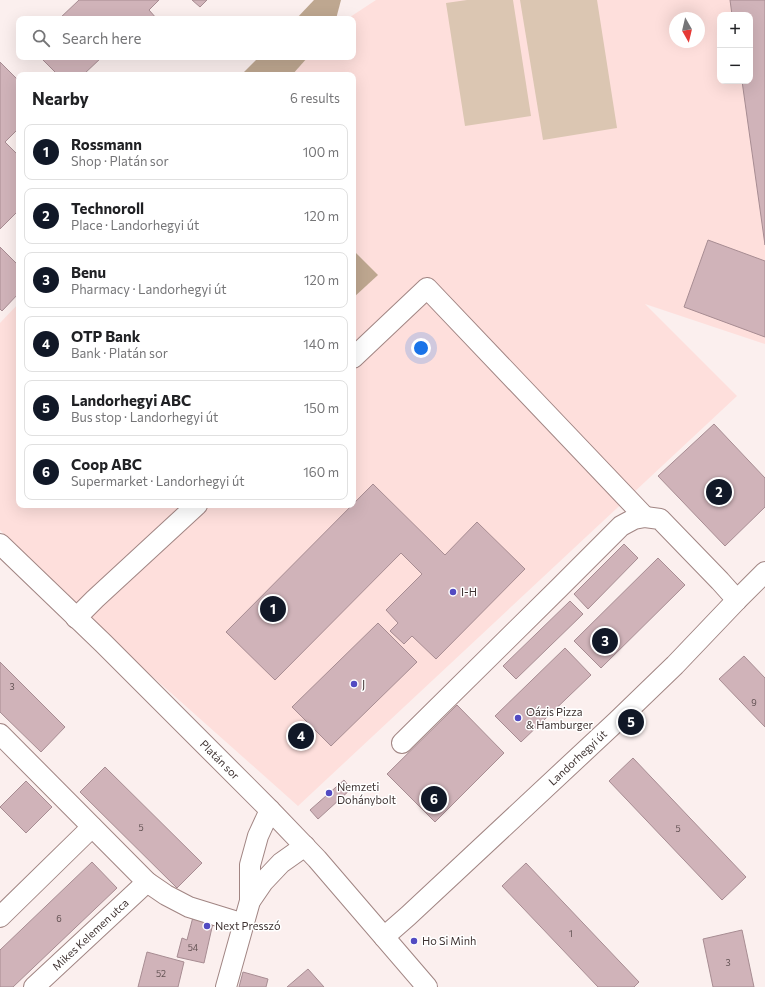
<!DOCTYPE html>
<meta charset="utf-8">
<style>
:root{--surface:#fff;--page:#f2f2f2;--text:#202124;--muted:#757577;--line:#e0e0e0;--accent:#111827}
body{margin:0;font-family:Commissioner,sans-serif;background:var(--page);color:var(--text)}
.controls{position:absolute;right:12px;top:12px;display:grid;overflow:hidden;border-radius:8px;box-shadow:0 4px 16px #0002}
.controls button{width:36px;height:36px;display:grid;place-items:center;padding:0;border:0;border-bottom:1px solid var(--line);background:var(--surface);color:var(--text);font:20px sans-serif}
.compass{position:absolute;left:669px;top:12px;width:36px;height:36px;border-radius:50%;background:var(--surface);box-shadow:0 4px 16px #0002;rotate:172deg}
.you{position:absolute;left:421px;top:348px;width:14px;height:14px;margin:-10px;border:3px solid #fff;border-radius:50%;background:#1a73e8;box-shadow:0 0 0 6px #1a73e833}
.badge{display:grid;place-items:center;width:26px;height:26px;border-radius:50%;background:var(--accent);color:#fff;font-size:13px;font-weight:700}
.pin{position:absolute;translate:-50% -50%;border:2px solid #fff;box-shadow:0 1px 4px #0006}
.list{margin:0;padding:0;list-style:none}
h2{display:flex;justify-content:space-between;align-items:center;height:52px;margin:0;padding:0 16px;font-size:17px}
h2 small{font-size:13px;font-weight:400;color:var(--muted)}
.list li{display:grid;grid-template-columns:26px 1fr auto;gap:12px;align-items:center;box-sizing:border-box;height:56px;margin:0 8px 8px;padding:0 8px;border:1px solid var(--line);border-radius:8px}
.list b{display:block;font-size:15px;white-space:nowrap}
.list p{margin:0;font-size:13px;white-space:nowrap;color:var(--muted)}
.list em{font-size:13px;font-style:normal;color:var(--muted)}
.icon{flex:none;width:22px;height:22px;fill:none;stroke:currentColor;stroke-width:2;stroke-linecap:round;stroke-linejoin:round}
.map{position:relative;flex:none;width:765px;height:987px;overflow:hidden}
.search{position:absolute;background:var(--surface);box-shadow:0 4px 16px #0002;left:16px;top:16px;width:340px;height:44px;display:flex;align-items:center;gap:10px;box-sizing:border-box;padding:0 14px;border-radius:8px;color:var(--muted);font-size:15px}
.panel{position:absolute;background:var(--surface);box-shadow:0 4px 16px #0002;left:16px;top:72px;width:340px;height:436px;border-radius:8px}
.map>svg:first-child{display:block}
.built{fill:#fedfdc;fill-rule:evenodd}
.green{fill:#dbc6b2}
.forest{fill:#bea790}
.building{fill:#d0b3b9;stroke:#a78c92}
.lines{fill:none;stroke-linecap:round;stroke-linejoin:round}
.minor-casing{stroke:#a18583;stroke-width:22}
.minor{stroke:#fff;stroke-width:20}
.poi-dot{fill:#524bc2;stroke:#fff;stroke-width:1.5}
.labels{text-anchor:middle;stroke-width:3;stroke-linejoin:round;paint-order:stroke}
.number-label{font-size:9px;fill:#635354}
.poi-label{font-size:11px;fill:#3f3332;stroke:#fff;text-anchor:start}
.street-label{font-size:11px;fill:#3f3332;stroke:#fff}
</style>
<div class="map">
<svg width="765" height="987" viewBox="0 0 765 987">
<rect width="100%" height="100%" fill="#fbefee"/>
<path class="built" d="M376 0H765V344L645 304 737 396 298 806 80 612 0 530V323L19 303V505H353V298L377 275 353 250V75H292L308 57H353V19H347ZM720 15H750V81H720ZM675 18H699V42H675Z"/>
<g class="green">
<path d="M467 0H513L531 116 465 126 446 3Z"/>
<path d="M520 0H597L617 128 543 140Z"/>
</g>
<g class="forest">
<path d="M314 0H341L336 19H296Z"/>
<path d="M259 57H308L292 75H241Z"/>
<path d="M353 250 378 275 353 298Z"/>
</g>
<g class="building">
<path d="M79 0H159L149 10 157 19H59Z"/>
<path d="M192 0H207L200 7Z"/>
<path d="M730 0H765V245L742 81H750V15H732Z"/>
<path d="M40 57H102L83 75H58Z"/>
<path d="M0 62 19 81V128L5 142 19 156V210L0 229Z"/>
<path d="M708 240 765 261V337L684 307Z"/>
<path d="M0 247 19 266V293L2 311 0 309Z"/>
<path d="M714 424 765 478V507L725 546 658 476Z"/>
<path d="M373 484 445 555 477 522 525 569 436 659 412 636 404 644 390 631 398 623 386 610 422 574 401 553 275 680 226 632Z"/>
<path d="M624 544 638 558 588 609 574 594Z"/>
<path d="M658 558 685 585 601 668 574 641Z"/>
<path d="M570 601 583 614 516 679 503 666Z"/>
<path d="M378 623 417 662 331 746 292 707Z"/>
<path d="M565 648 591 675 521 742 495 716Z"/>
<path d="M744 656 765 678V727L719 679Z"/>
<path d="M0 662 65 727 41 752 0 712Z"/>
<path d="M457 705 504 753 435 822 387 774Z"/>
<path d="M633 758 746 877 722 900 609 781Z"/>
<path d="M105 767 202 863 177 888 80 792Z"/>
<path d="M344 780 351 789 318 819 310 810Z"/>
<path d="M26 781 52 807 26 833 0 807Z"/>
<path d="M92 862 117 888 13 987H0V950Z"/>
<path d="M526 863 639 982 634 987H598L502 886Z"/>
<path d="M193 917 213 923 204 963 177 957 182 938 187 940Z"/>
<path d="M742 930 754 987H713L703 939Z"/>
<path d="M147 952 184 962 178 987H138Z"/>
<path d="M308 969 324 987H287Z"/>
<path d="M243 972 268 979 266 987H239Z"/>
</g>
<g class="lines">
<defs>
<g id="minor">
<path d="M353 358 427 288 645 517"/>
<path id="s1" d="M0 544 103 643 270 810 317 859 427 987"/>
<path d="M76 618 95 599 197 505"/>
<path d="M0 734 147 882 166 895 189 907 244 924"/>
<path d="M402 743 559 588 621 526 634 519 645 517 660 519 720 581 737 600"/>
<path d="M250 901V865L258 836 270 810"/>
<path d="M0 917 92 827"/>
<path id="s2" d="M384 937 408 916 617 721 675 665 737 600 765 572"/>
<path id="s3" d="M34 987 147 882"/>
<path d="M226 987 250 901 263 882 281 863 305 846"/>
</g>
</defs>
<use href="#minor" class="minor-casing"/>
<use href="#minor" class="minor"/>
</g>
<g class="poi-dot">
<circle cx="453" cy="592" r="4"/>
<circle cx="354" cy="684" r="4"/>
<circle cx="518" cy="718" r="4"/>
<circle cx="329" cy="793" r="4"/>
<circle cx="207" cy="926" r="4"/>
<circle cx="414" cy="941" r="4"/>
</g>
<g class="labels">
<g class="number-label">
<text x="12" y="690">3</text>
<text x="754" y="706">9</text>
<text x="141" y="831">5</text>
<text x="678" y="832">5</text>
<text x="59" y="922">6</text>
<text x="571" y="937">1</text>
<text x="193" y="951">54</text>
<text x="728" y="966">3</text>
<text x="161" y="977">52</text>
</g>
<g class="poi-label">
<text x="461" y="596">I-H</text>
<text x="362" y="688">J</text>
<text x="526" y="716">Oázis Pizza<tspan x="526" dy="13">&amp; Hamburger</tspan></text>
<text x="337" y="791">Nemzeti<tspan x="337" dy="13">Dohánybolt</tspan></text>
<text x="215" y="930">Next Presszó</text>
<text x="422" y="945">Ho Si Minh</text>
</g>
<g class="street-label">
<text dy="4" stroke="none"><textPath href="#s2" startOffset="264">Landorhegyi út</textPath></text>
<text dy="4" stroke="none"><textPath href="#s1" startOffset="308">Platán sor</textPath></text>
<text dy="4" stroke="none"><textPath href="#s3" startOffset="77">Mikes Kelemen utca</textPath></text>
</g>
</g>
</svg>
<div class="controls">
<button>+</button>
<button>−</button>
</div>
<svg class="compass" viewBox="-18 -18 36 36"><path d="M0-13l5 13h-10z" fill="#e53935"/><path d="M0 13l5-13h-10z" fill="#757577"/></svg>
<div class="you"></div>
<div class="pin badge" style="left:273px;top:609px">1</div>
<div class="pin badge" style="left:719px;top:492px">2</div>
<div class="pin badge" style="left:605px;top:641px">3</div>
<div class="pin badge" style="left:301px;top:736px">4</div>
<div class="pin badge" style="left:631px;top:722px">5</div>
<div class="pin badge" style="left:434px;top:799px">6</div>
<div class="search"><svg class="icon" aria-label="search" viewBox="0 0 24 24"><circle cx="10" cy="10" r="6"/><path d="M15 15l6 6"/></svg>Search here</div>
<section class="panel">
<h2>Nearby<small>6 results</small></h2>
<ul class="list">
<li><span class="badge">1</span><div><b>Rossmann</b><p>Shop · Platán sor</p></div><em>100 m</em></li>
<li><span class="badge">2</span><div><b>Technoroll</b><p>Place · Landorhegyi út</p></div><em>120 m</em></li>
<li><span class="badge">3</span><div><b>Benu</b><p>Pharmacy · Landorhegyi út</p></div><em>120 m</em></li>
<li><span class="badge">4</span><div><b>OTP Bank</b><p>Bank · Platán sor</p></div><em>140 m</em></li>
<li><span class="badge">5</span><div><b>Landorhegyi ABC</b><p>Bus stop · Landorhegyi út</p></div><em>150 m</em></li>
<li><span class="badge">6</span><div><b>Coop ABC</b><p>Supermarket · Landorhegyi út</p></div><em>160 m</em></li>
</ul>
</section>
</div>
